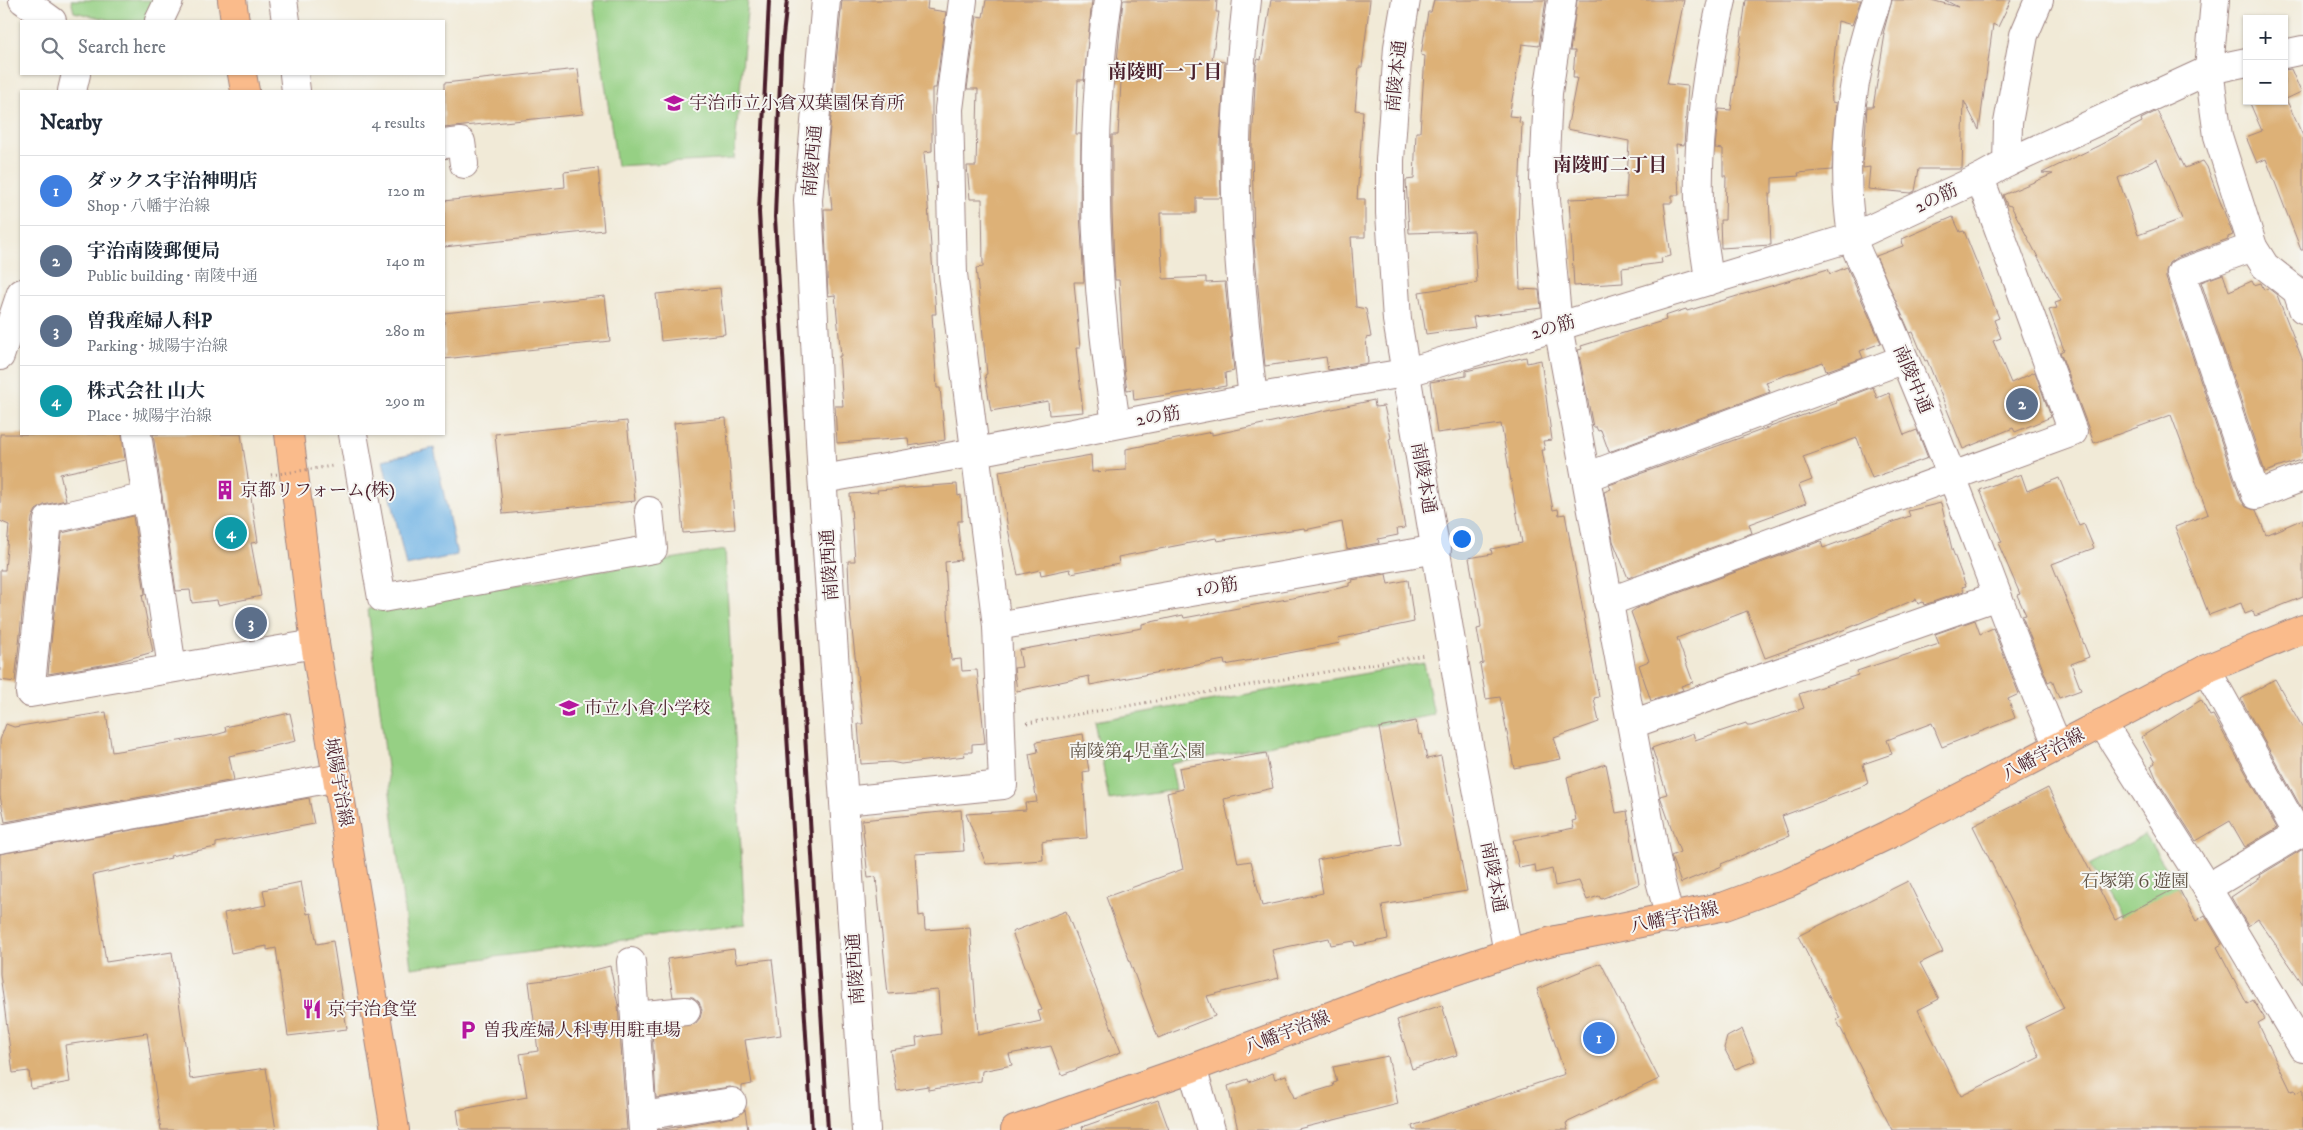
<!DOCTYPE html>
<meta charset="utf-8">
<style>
:root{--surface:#fff;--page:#f2f2f3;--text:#1f2937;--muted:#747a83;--line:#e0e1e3;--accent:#b5179e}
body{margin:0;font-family:"IM FELL DW Pica","Noto Serif JP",serif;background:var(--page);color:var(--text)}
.controls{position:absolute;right:15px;top:15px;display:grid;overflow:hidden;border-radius:0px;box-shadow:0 1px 4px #0004}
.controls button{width:45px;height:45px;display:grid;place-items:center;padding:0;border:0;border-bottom:1px solid var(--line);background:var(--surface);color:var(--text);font:25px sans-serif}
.you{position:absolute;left:1461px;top:538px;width:18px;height:18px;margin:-12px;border:4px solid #fff;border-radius:50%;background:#1a73e8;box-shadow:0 0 0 8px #1a73e833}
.badge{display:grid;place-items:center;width:32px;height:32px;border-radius:50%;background:var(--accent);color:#fff;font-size:16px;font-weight:700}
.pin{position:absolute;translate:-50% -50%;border:2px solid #fff;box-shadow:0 1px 5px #0006}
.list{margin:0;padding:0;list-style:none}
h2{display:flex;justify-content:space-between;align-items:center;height:65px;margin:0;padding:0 20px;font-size:21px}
h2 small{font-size:16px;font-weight:400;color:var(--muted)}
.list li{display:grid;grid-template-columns:32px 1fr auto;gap:15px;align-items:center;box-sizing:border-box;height:70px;padding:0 20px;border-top:1px solid var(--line)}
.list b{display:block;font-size:19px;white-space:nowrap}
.list p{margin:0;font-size:16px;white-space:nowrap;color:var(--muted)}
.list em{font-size:16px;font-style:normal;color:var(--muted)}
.icon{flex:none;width:28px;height:28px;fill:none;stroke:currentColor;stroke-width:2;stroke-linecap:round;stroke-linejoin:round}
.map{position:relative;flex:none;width:2303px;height:1130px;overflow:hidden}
.search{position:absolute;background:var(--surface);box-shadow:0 1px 4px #0004;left:20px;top:20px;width:425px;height:55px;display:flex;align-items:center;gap:12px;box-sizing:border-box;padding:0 18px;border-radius:0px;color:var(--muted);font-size:19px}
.panel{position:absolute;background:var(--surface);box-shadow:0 1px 4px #0004;left:20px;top:90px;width:425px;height:345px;border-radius:0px}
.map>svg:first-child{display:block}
.green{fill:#96d084;stroke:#707858}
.water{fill:#6fb3e5;stroke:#5c6988}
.building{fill:#ddb177;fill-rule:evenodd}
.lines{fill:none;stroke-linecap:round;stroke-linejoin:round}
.minor-casing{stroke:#9e8481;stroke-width:30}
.major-casing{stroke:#9e8481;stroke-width:30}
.path{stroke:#9e8481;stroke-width:3;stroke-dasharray:1 4;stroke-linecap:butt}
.minor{stroke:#fff;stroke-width:28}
.major{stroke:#fabb8b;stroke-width:28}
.rail{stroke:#4a1f2b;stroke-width:4}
.path-bridge{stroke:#9e8481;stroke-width:3;stroke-dasharray:1 4;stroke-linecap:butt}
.labels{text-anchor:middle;stroke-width:4;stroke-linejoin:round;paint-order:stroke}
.street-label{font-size:18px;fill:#4a1f2b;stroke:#f6f6f2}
.poi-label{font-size:18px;fill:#4a1f2b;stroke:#f6f6f2;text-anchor:start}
.park-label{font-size:18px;fill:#615446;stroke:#f6f6f2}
.neighbourhood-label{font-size:19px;font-weight:bold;fill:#4a1f2b;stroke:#f6f6f2}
</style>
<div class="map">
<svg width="2303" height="1130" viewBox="0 0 2303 1130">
<rect width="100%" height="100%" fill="#f6f6f2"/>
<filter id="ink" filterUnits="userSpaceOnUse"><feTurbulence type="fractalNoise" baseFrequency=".02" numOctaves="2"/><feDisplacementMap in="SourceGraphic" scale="10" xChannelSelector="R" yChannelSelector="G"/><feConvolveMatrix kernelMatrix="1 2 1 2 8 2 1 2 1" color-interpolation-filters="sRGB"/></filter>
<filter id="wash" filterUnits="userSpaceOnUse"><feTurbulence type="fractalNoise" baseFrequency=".0096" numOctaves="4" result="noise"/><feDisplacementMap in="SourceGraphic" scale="20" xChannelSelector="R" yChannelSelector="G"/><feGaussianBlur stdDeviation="1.12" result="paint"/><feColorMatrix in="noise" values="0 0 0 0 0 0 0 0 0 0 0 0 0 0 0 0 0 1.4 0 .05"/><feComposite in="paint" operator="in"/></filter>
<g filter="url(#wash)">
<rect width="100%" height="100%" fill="#f1ead7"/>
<g class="green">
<path d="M71 0H154L147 20 144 21H115L74 12Z"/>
<path d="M593 0H748L734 159 617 166Z"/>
<path d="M725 550 745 924 411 968 368 609Z"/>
<path d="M1424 663 1434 715 1171 764 1176 790 1109 800 1095 721Z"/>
<path d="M2145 835 2182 892 2124 926 2088 865Z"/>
</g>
<path class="water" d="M434 448 457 555 406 566 383 460Z"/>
<g id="blocks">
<g class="building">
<path d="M842 0H928L927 9 946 12 936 88H932V151L924 152 936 314H932L937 388H940L945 440 909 446 908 438 837 443 835 406H843L839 356H841L835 295 828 296 824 209H832L827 158Z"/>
<path d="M986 0H1092L1084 80H1078L1076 134H1081L1080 213 1084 282H1074L1080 348H1076L1083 412 1049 415 1048 401 991 411 985 375 987 374 976 268 983 267 982 199H970L967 166H976L978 89H967L977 16 983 17Z"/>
<path d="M1123 0H1217L1216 12H1219L1212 60 1225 62 1220 145 1221 198H1196V213H1160L1161 247 1163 279 1206 277V283L1225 282 1234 371 1225 373 1226 386 1134 400 1133 389 1127 390 1124 369 1119 280H1115L1114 264 1112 212V135H1118L1121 82H1115Z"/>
<path d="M1271 0H1370L1362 67H1359L1355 110 1363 111 1357 199H1365V237H1351L1356 307 1366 309 1371 337 1366 338 1368 363 1328 370 1326 357 1265 366 1254 244 1252 146 1256 65 1258 59 1261 60Z"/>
<path d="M1434 0H1546L1539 46 1522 44 1509 116 1520 117 1519 122 1522 123 1518 225 1520 289 1539 290 1541 308 1473 317 1475 327 1426 334 1419 292 1477 283 1474 231 1409 233 1406 180 1414 179 1416 132H1420L1425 56 1421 55 1428 12H1431Z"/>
<path d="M1577 0H1684L1667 84 1688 86 1684 145 1676 144 1679 195H1672V203H1664L1671 256 1661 258 1662 263 1622 268 1623 283 1574 286 1569 199 1626 197 1629 141 1567 129 1577 78H1573L1575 51H1570Z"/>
<path d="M1746 0H1861L1852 25 1838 21 1831 88 1832 102 1836 103 1832 170 1798 173 1799 176 1772 178V194H1769L1771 245 1721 248 1720 220H1725L1726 176H1723V149L1715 148 1717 126 1719 109 1731 110Z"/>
<path d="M1892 0H1931L1958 7 1945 0H2011L1998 27 1993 24 1979 130 1964 101 1962 169H1919L1915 191 1911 193 1868 189 1870 167 1863 168 1867 107H1873L1885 34H1883Z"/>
<path d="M578 69 583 114 444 128V83Z"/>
<path d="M2291 69 2301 92 2286 99 2303 136V250H2301L2266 159 2257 163 2246 137 2262 131 2249 101H2284V70Z"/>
<path d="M2157 111 2185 168 2203 161 2207 167 2233 235 2228 237V239L2176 258 2169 263 2166 271V278L2241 500 2246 507 2256 510 2266 535 2303 519V597L2255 616 2253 611 2245 614 2241 603 2209 615 2175 527 2208 514 2171 415 2094 443 2063 360 2060 352 2064 350 2049 310 2057 308 2055 303 2061 301 2011 206 2007 205 2003 195 2053 174 2042 173 2100 145 2142 122 2141 119ZM2157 159 2182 219 2138 235 2118 178Z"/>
<path d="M598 168 604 230 444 247V201L565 187 564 172Z"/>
<path d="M1953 217 1960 232 1964 231 1999 318 1994 320 2001 338 1993 341 2011 383 2035 372 2051 417 2015 432 2013 428 1963 449 1927 360 1925 361 1913 332 1910 333 1876 256 1903 246 1902 239Z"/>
<path d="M1847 267 1881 343 1860 351 1863 358 1826 371 1823 362 1766 382 1770 392 1609 452 1601 430 1598 431 1596 427H1593L1578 350 1582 349 1581 346 1666 320 1665 316 1686 309 1687 311 1828 269 1830 274Z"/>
<path d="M2223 274 2229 291 2252 281 2254 285 2261 283 2264 290 2268 288 2277 295 2303 361V459L2265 472 2201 282Z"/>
<path d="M720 288 725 334 661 341 656 294Z"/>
<path d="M605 296 610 341 444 359V313Z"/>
<path d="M1526 357 1527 363 1541 360 1552 440 1543 441 1545 450H1542L1553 510 1558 509 1559 515 1565 514 1599 697 1594 698 1599 722 1554 738 1561 759 1514 768 1500 697 1486 699 1480 664 1483 663 1477 629 1481 628 1480 618 1469 558 1492 554 1491 549 1522 543 1501 424 1437 433 1430 382 1466 376V371Z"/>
<path d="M1873 387 1877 398 1889 393 1904 435 1917 430 1928 458 1872 478 1857 438 1803 457 1812 480 1799 485 1806 503 1749 524 1752 533 1628 578 1613 541 1604 492 1611 489 1609 485 1837 403 1836 401Z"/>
<path d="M1374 400 1375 407 1384 406 1391 438 1389 439 1405 528 1397 529 1398 535 1378 539 1379 543 1347 549 1342 522 1305 530 1304 528 1217 541 1216 538 1118 557 1119 564 1071 573 1070 569 1041 575 1040 570 1018 575 1008 529 999 471 1091 455 1092 472 1126 470V449L1212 432V435Z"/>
<path d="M726 418 735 529 683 533 674 423Z"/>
<path d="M627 421 635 501 503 514 495 434Z"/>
<path d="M0 434H122L125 460 60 474 66 500 44 505 36 510 32 518 15 682 0 680V570H5L9 525 0 521Z"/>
<path d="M153 434H241L258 542 251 543 261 596 218 605 217 600 192 603 190 590 176 591Z"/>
<path d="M2021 474 2027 491 2059 478 2079 526 2084 524 2094 548 2052 564 2089 657 2071 664 2081 690 2059 698 2052 680 2048 682 2022 616 2026 615 2017 595 2020 594 1998 543 2002 542 1980 490Z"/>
<path d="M957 484 958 496 961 495 962 521H958V525L961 560 945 562 951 660 961 659 962 671 977 670 985 743 972 744V752H964L965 756 901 764 891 762 861 764 858 724H863L850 613 848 561H855L850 494 878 492 877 490Z"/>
<path d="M1941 503 1952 549 1966 586 1962 587 1964 591 1924 605 1923 602 1918 604 1916 599 1846 629 1765 658 1747 611 1677 638 1693 682 1681 686 1683 690 1651 701 1639 665 1649 661 1631 612 1637 608 1821 541 1823 548 1910 516 1908 511Z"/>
<path d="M133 516 145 594 142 595 153 652 114 663 48 674 62 533Z"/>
<path d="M1386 574 1388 584 1408 580 1414 622 1338 638 1340 643 1273 656 1225 665 1224 660 1090 685 1089 676 1017 691 1014 668 1022 667 1019 650 1142 628V624L1183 615 1184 618 1298 597 1349 586V583L1353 582 1352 580Z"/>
<path d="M1975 620 1980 634 1993 628 2019 694 2008 699 2015 718 1942 747 1932 723 1887 740 1892 754 1863 764 1868 784 1782 816 1789 836 1721 864 1722 866 1681 883 1671 856 1680 852 1660 796 1667 794 1652 748 1693 733 1695 740 1746 723 1747 726H1751L1804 708 1799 694 1858 675 1857 671 1939 644 1935 634Z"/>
<path d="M2275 679 2303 728V811L2241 699Z"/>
<path d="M2201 700 2210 716 2213 715 2277 828 2245 847 2230 821 2196 841 2157 780 2151 766 2155 763 2141 737Z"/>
<path d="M106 712 112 752 215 735 226 732 225 727 290 713 296 741 229 756 234 780 5 822 0 796V740L6 724 14 727Z"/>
<path d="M1416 721 1419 735 1422 734 1427 759 1441 756 1467 891 1382 905 1388 939 1355 946 1354 941 1331 945 1329 938 1272 950 1279 978 1207 996 1215 1016 1158 1038 1106 897 1183 869 1167 793 1183 789 1179 768 1266 753 1273 788 1224 799 1238 863 1251 861 1262 906 1323 893 1317 860 1401 844 1379 728Z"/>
<path d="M1083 734 1089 771 1083 772 1087 838 1046 841 1042 842 1043 860 986 864 966 814 1026 810 1025 803 1037 802 1029 754 1038 752 1036 742Z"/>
<path d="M1606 764 1616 813 1627 811 1639 884 1601 899 1599 896 1587 900 1579 881 1555 886 1552 869 1536 873 1535 865 1519 868 1513 840 1574 828 1572 821 1576 820 1567 777Z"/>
<path d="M2048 788 2115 920 2178 887 2196 921 2205 915 2222 944 2217 947 2247 1004 2253 1000 2265 1019 2258 1023 2291 1091 2295 1090 2296 1093 2303 1090V1130H1892L1836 1019 1840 1018 1798 936 1908 881 1943 952 1920 963 1939 999 1918 1010 1961 1096 2040 1057 2025 1027 2064 1008 1973 826Z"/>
<path d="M309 798 314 824 216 843V847L170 856 171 858 93 875 106 962 172 952 190 1079 266 1068 276 1130H161L147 1033 65 1045 70 1082 31 1089 29 1071 13 1073 0 974V854Z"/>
<path d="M961 810 964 851 915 854 919 916 924 915 925 930 970 927 978 1035 1041 1021 1038 1011 1042 1010 1012 932 1066 911 1121 1052 1062 1075 1051 1046 1009 1054 1012 1065 982 1071 981 1081 928 1090V1086L897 1091 890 1050 917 1046 916 1038 941 1034 938 990 888 994 876 877 868 878 862 820Z"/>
<path d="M2303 849V984L2258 919 2248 926 2231 897 2261 877 2260 875Z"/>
<path d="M301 882 307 914 311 913 317 944 333 941 347 1029 288 1036 276 948 267 950V946L231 953 224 913 266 905 263 890Z"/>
<path d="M734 949 736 963 772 959 781 1035 745 1040 752 1084 742 1086V1091L730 1087 656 1098 652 1030 695 1024 700 1018 702 1010 699 1002 693 997H673L667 959Z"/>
<path d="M1601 963 1659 1079 1566 1123 1568 1130H1413L1412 1126 1565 1074 1537 989Z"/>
<path d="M610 966 618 1005 627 1130H460L457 1110 527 1097 520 1054 538 1051 529 982 567 977Z"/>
<path d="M1442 1005 1457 1055 1412 1069 1397 1020Z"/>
<path d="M1742 1029 1755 1061 1735 1069 1724 1048 1727 1037Z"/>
<path d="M1388 1056 1398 1104 1294 1130H1238L1228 1086 1248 1079 1249 1082 1273 1073 1275 1079 1286 1075 1294 1098 1334 1086 1333 1083 1337 1082 1333 1067Z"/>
<path d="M1158 1100 1169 1130H1083L1082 1127Z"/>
<path d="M745 1110 748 1130H658L734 1117Z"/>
</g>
</g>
</g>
<g filter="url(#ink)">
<use href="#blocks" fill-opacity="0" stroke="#9e8481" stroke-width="1"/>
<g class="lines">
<defs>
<g id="minor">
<path d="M23 0 52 21"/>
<path d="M283 0 286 21"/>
<path d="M826 0 808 200 821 460 866 1130"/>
<path d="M1108 0C1087 142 1094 283 1116 424"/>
<path d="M1247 0C1240 64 1234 129 1236 194 1238 262 1245 330 1253 398"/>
<path d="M1406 0 1398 47 1390 160V213L1397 320 1464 719 1508 953"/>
<path d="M1562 0 1548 93 1544 179 1558 326 1660 880 1670 919"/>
<path d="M1877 0C1851 72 1840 159 1852 235 1855 252 1867 270 1873 286 1891 326 1907 366 1924 407 1971 519 2009 635 2058 746"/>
<path d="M2215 0 2209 70 2218 136 2253 247 2265 266 2297 291 2303 309"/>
<path d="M159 21 169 0"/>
<path d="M2284 54 2303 50"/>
<path d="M294 74 296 91"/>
<path d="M72 91 76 74"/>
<path d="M444 144 461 142 464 164"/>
<path d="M2007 163 2008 123 2024 35 2039 0"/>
<path d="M2253 247 2181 273 2256 495 2303 477"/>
<path d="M1709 281C1706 254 1700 227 1699 201 1697 133 1707 66 1722 0"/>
<path d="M0 356 21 293"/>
<path d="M137 434 172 668"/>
<path d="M353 434 382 598 653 549 649 511"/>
<path d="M1586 477 1904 359"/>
<path d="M823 479 976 452 1253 398 1405 373 1853 237 1980 178 2007 163 2209 70 2247 62"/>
<path d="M147 497 48 520 30 693 315 644"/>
<path d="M1608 602 2073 432 1980 178"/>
<path d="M997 626 1437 549"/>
<path d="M2206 669 2298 834 2207 888"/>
<path d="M2102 723 2207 888 2303 1048"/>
<path d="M1632 724 1997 596"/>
<path d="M844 801 1003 785 997 626 953 274 949 109 963 0"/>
<path d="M0 839 338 777"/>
<path d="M631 962 643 1130"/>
<path d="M635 1016 686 1011"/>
<path d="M1192 1068 1211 1130"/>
<path d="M642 1116 732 1102"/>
</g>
<g id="major">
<path d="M232 0 235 21"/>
<path d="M242 74 245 91"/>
<path d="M289 434 315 644 395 1130"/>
<path d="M1015 1130 1192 1068 1404 988 1508 953 1556 940 1725 906 1790 882 1890 834 2206 669 2303 629"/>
</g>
</defs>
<use href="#minor" class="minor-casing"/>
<use href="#major" class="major-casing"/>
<path class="path" d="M1027 723 1425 655"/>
<use href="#minor" class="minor"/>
<use href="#major" class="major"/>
<g class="rail">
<path d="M769 0 759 212 785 703 812 1130"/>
<path d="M787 0 781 54 775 217 828 1130"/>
</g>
<path class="path-bridge" d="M271 475 333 466"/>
</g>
</g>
<defs>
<symbol id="school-bare" viewBox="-9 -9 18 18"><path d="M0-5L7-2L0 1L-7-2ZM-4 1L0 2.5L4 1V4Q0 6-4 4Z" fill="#b5179e" stroke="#f6f6f2" stroke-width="2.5" paint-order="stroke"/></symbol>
<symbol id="building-bare" viewBox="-9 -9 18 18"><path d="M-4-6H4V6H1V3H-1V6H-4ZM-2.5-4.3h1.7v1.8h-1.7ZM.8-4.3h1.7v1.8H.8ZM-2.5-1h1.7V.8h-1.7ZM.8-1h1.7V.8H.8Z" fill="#b5179e" stroke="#f6f6f2" stroke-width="2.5" paint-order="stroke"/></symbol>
<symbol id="restaurant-bare" viewBox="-9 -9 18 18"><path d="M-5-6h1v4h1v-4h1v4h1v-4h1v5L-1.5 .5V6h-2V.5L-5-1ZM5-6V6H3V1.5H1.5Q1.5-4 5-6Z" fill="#b5179e" stroke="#f6f6f2" stroke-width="2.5" paint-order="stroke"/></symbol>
<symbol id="parking-bare" viewBox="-9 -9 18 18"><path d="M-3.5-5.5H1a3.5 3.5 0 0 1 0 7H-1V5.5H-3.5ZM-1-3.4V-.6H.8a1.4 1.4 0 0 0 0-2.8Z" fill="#b5179e" stroke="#f6f6f2" stroke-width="2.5" paint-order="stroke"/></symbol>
</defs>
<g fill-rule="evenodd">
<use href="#school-bare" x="660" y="89" width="28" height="28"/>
<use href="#building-bare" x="211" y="476" width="28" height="28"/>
<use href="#school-bare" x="555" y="694" width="28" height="28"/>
<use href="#restaurant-bare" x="298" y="995" width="28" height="28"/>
<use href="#parking-bare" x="454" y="1016" width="28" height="28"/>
</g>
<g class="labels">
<g class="street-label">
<text transform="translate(1396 76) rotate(-84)" y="6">南陵本通</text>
<text transform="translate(812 161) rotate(-85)" y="6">南陵西通</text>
<text transform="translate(1936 198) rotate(-25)" y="6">2の筋</text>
<text transform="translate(1553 327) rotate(-17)" y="6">2の筋</text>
<text transform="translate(1913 379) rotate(67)" y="6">南陵中通</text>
<text transform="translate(1158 416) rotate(-10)" y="6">2の筋</text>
<text transform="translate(1424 478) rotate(80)" y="6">南陵本通</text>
<text transform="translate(829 565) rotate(-94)" y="6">南陵西通</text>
<text transform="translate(1217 587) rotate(-10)" y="6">1の筋</text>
<text transform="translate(2043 754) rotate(-28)" y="6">八幡宇治線</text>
<text transform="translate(339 782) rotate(80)" y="6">城陽宇治線</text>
<text transform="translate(1494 877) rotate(79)" y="6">南陵本通</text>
<text transform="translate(1674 917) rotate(-12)" y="6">八幡宇治線</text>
<text transform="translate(855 969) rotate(-94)" y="6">南陵西通</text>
<text transform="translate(1287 1032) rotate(-21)" y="6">八幡宇治線</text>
</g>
<g class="poi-label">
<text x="689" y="109">宇治市立小倉双葉園保育所</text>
<text x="240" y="496">京都リフォーム(株)</text>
<text x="584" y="714">市立小倉小学校</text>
<text x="327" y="1015">京宇治食堂</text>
<text x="483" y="1036">曽我産婦人科専用駐車場</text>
</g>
<g class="park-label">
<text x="1137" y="757">南陵第4児童公園</text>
<text x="2135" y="887">石塚第６遊園</text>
</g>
<g class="neighbourhood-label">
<text x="1165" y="78">南陵町一丁目</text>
<text x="1610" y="171">南陵町二丁目</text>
</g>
</g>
</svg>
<div class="controls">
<button>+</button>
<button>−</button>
</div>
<div class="you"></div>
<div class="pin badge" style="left:1599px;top:1038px;background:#3f7fe0">1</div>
<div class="pin badge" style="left:2022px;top:404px;background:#5c6f8a">2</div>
<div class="pin badge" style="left:251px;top:623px;background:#5c6f8a">3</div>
<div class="pin badge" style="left:231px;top:533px;background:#0f9aa8">4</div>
<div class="search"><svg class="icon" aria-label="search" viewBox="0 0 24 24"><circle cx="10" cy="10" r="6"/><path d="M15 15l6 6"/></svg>Search here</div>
<section class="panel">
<h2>Nearby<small>4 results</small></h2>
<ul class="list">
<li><span class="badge" style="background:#3f7fe0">1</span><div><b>ダックス宇治神明店</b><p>Shop · 八幡宇治線</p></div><em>120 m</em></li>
<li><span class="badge" style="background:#5c6f8a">2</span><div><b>宇治南陵郵便局</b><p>Public building · 南陵中通</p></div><em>140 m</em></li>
<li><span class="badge" style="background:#5c6f8a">3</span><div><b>曽我産婦人科P</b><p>Parking · 城陽宇治線</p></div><em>280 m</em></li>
<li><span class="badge" style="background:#0f9aa8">4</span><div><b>株式会社 山大</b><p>Place · 城陽宇治線</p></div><em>290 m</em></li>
</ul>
</section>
</div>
